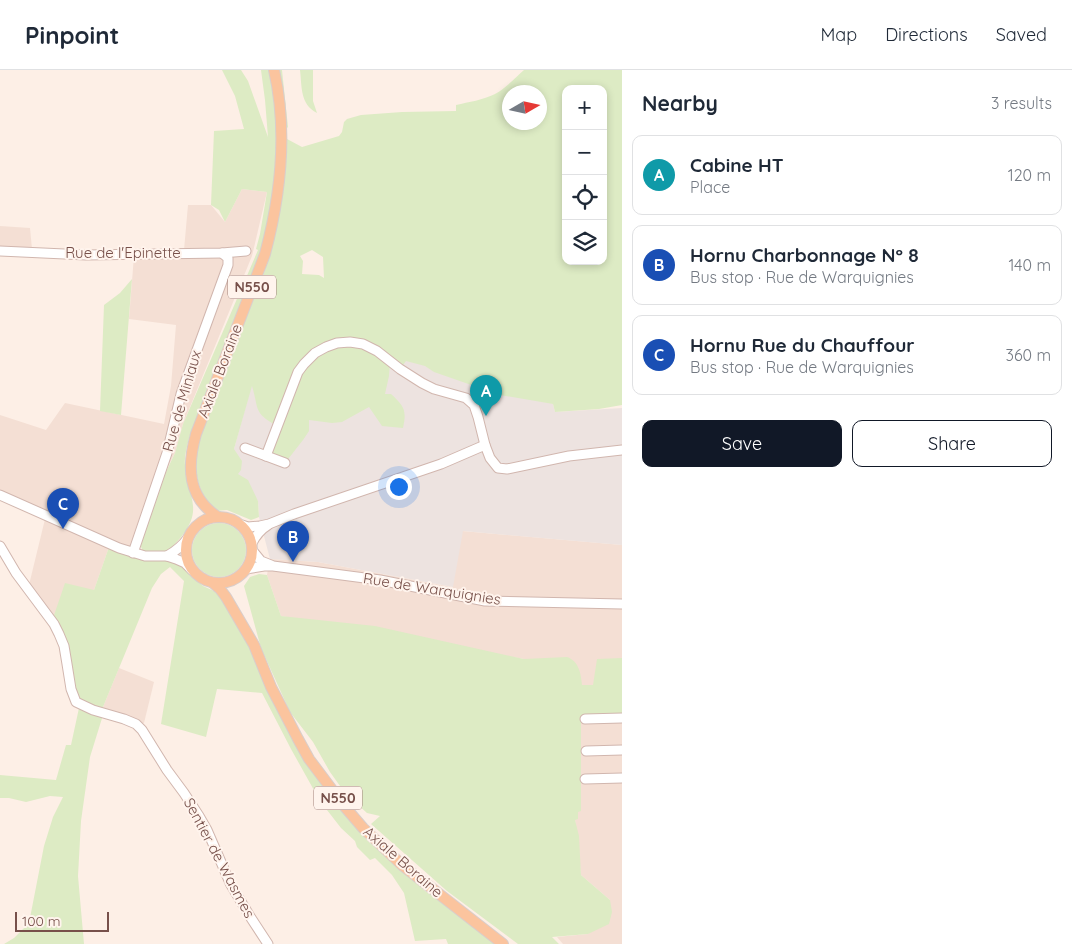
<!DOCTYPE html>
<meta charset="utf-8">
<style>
:root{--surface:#fff;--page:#f2f2f3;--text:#1f2937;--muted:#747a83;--line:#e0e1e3;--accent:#111827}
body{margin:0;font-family:Quicksand,sans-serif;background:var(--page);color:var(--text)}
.controls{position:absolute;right:15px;top:15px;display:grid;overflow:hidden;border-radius:10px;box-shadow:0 2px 8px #0003}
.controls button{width:45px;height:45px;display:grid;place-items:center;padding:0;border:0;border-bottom:1px solid var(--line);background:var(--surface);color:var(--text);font:25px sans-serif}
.compass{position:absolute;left:502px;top:15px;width:45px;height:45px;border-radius:50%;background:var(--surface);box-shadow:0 2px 8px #0003;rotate:81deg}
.scale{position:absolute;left:15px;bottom:12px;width:94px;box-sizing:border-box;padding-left:5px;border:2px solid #77504a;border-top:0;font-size:14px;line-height:18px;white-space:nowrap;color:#77504a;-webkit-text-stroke:4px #fff4ed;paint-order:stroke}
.you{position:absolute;left:398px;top:416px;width:18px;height:18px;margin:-12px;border:4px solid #fff;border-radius:50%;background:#1a73e8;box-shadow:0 0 0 8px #1a73e833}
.badge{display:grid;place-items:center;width:32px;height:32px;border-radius:50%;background:var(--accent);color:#fff;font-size:16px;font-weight:700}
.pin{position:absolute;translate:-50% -41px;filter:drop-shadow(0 1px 2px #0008)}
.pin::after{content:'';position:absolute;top:26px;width:18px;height:15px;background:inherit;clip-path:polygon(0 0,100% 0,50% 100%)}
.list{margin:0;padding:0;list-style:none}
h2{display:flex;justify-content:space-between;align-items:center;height:65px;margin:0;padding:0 20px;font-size:21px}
h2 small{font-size:16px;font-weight:400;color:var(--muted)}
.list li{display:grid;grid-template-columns:32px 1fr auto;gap:15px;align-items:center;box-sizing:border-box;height:80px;margin:0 10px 10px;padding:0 10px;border:1px solid var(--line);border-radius:10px}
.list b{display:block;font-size:19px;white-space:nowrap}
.list p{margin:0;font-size:16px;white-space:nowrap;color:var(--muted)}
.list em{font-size:16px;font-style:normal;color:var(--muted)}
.actions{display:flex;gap:10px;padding:15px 20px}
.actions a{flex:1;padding:11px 0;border:1px solid var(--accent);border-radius:10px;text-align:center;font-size:18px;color:var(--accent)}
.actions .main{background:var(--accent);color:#fff}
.icon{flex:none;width:28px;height:28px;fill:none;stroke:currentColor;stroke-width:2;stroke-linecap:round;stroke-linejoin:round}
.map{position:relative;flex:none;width:622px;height:874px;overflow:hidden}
header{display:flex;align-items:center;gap:30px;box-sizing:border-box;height:70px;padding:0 25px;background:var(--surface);border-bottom:1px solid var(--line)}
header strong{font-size:24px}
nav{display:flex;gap:28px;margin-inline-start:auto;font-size:18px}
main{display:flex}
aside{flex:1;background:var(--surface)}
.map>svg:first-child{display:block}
.residential{fill:#f4dfd4}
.industrial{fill:#ede3e0}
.green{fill:#ddebc4;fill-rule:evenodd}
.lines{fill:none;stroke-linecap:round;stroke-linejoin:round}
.minor-casing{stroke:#d1b6ae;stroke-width:11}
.major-casing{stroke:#d9cecc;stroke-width:12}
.minor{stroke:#fff;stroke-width:9}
.major{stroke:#fbc49e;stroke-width:10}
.labels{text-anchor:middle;stroke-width:4;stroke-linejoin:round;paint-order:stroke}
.shield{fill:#fff4ed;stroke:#a0817b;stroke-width:1}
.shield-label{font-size:14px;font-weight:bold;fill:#77504a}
.street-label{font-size:15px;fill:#77504a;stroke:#fff4ed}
</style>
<header>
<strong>Pinpoint</strong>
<nav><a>Map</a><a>Directions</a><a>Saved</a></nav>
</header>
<main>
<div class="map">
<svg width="622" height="874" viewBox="0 0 622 874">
<rect width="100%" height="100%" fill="#fdefe6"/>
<g class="residential">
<path d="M242 119 267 122 252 186 183 354 175 383 151 430 133 483 109 477 94 520 52 551 28 519 46 445 0 430V345L46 360 65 333 164 354 171 316 176 255 129 249 134 186 0 182V156L30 158 32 179 70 182 184 180 188 135H211L225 152Z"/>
<path d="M462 461 622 475V874H563L557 867 588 864 610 830 581 805 575 750 524 589 281 546 267 505 268 499 273 496 270 489 318 492 452 517Z"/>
<path d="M119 598 154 612 144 653 136 654 103 645V637Z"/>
</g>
<path class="industrial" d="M276 207 553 334 555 342 622 338V475L463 461 453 517 318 492 270 489 259 447 258 431 237 404 234 379 252 314Z"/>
<g class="green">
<path d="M222 0H241L248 11 268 67 265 30 261 0H282L288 57 281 64 287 69 302 77 339 66 342 62 344 52 347 49 361 45 402 42 456 41V35C469 32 483 30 495 24 506 18 515 8 524 0H622V335L599 339 555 342 553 334 500 325 434 302 425 296 406 291 400 299 390 292 389 306 385 324H391C404 336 407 340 403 358L382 356 369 337 342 352 332 353 309 350V361L303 370 285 393 266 386 277 356C253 343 259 339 252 316L234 379 242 391 241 400 238 404 248 410 258 431 259 447 251 450 227 440 215 441C194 417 194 398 198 369L264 203 270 184 261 182 189 368C187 377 184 386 185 395 185 409 192 422 193 436 195 455 177 473 164 484L143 482 140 474 164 406 175 383 183 354 258 180 256 179 260 164 267 122 242 119 225 152 219 140 211 135 214 61 244 59 235 26ZM566 19H603V191H566ZM510 22H540V52H510ZM312 180 323 187 324 208 319 205 302 204 303 191 300 186Z"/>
<path d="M300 0H313V31L317 43C300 34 302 17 300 0Z"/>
<path d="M132 209 121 345 100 341 104 235 120 223Z"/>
<circle cx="219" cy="480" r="27"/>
<path d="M109 477 136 488 164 489 184 497 203 516 214 521 224 531 254 584 262 606 279 644 299 679 335 734 369 772 424 820 497 874H448L446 869 415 871 404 823 392 805 375 788 370 790 357 777 355 771 341 758 320 731 291 679 262 623 217 619 206 667 161 654 184 511 170 497 161 504 152 518 103 637V645L90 687 81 751 78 806 84 874H4L14 868 29 853 44 776 53 747 63 727 50 726 26 732 9 728H0V705L56 710 66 675H71L79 638 52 551 65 513 94 520Z"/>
<path d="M259 504 267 505 281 546 375 556 524 589 567 587C579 591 581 604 582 615H593L597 589 622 588V648L581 649V741L578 742V749L575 750 579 766 581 805 610 830 612 842 609 854 588 864 552 867 559 874H518L447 821 371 754 380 746 367 743 345 723 330 702 313 672 290 642 261 578 244 516 250 507Z"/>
</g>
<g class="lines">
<defs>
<g id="minor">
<path d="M0 181 86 185 222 183 246 181"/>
<path d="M245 378 285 393"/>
<path d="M266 386 298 302 304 294 315 283 326 277 337 273 350 272 363 274 377 281 400 299 422 313 434 319 466 328 474 335 478 347 485 375 490 388 498 398 507 399 569 386 622 380"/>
<path d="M0 425 119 478 145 486H167L176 489 185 493 192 500"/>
<path d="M242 455 248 457 260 456 269 454 294 444 441 394 485 375"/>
<path d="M252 473C256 465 260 460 268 455"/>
<path d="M0 476 16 503 54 554 59 564 64 576 67 594 71 619 76 632 93 640 124 649 136 654 142 660 167 700 184 723 199 746 207 760 231 815 251 848 268 874"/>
<path d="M252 480 261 491 271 495"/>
<path d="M133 483 167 383 181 324 228 195V188L222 183"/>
<path d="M167 486C176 481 182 476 188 468"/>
<path d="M246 499 264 496H273L380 510 485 531 622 534"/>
<path d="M585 649 622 648"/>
<path d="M586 681 622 680"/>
<path d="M585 709 622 708"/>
</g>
<g id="major">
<circle cx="219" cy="480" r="33"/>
<path d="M218 447C187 427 187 396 196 364L265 184C281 124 288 62 274 0"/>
<path d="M213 513 220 519 226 527 254 575 271 617 298 669 309 689 345 737 363 758 402 795 503 874"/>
</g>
</defs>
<use href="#minor" class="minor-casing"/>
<use href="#major" class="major-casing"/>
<use href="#minor" class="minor"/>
<use href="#major" class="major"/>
</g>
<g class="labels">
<g class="shield">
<rect x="228" y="205.5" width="48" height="23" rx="4"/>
<rect x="314" y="716.5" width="48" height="23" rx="4"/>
</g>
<g class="shield-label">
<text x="252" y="222">N550</text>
<text x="338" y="733">N550</text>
</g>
<g class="street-label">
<text x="123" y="188">Rue de l'Epinette</text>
<text transform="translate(220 301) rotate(-69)" y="5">Axiale Boraine</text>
<text transform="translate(182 331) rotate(-74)" y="5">Rue de Miniaux</text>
<text transform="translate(432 519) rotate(9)" y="5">Rue de Warquignies</text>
<text transform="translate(219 788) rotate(62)" y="5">Sentier de Wasmes</text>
<text transform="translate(403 792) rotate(41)" y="5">Axiale Boraine</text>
</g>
</g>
</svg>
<div class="controls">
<button>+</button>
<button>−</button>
<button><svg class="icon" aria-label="locate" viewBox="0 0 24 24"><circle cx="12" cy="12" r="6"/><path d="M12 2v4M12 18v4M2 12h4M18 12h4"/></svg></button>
<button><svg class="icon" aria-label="layers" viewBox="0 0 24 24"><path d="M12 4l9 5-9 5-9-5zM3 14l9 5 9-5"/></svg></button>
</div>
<svg class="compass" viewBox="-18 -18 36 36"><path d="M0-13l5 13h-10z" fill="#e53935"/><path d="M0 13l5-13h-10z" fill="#747a83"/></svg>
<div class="scale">100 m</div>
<div class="you"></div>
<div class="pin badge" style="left:486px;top:346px;background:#0f9aa8">A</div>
<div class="pin badge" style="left:293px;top:492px;background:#1a4fb4">B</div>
<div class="pin badge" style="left:63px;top:459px;background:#1a4fb4">C</div>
</div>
<aside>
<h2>Nearby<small>3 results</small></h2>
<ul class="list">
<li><span class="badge" style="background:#0f9aa8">A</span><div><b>Cabine HT</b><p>Place</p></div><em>120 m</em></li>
<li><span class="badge" style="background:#1a4fb4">B</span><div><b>Hornu Charbonnage N° 8</b><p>Bus stop · Rue de Warquignies</p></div><em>140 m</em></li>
<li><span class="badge" style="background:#1a4fb4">C</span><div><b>Hornu Rue du Chauffour</b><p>Bus stop · Rue de Warquignies</p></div><em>360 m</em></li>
</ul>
<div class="actions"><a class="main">Save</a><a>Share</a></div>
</aside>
</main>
